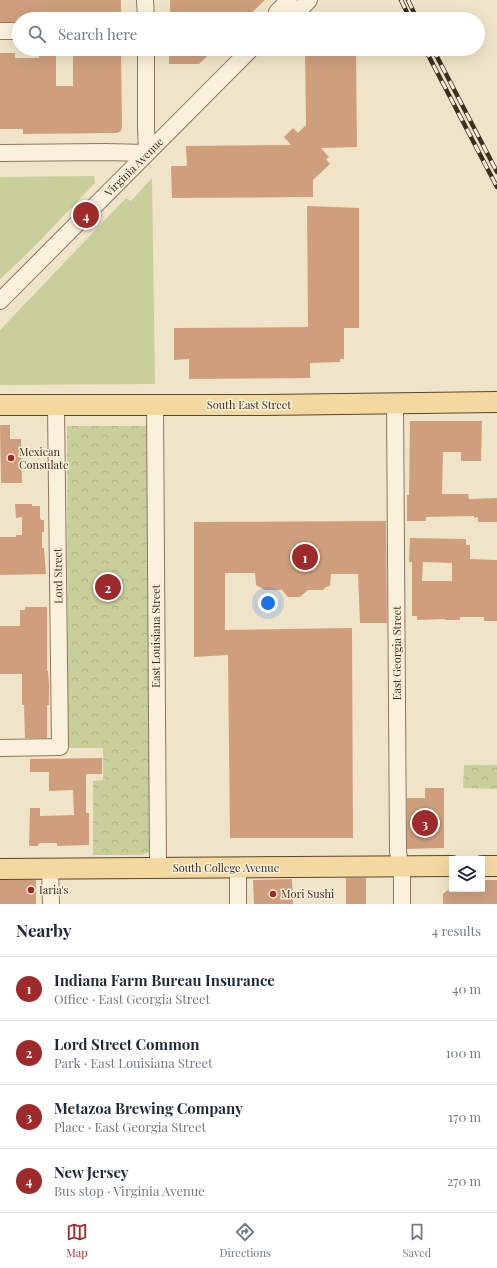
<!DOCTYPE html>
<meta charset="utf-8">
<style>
:root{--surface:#fff;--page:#f6f6f7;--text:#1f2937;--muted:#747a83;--line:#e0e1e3;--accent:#9e2a2b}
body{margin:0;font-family:"Playfair Display",serif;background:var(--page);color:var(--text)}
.controls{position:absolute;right:12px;bottom:12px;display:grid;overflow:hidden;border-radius:0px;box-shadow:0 4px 16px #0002}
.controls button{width:36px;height:36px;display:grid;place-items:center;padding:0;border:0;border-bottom:1px solid var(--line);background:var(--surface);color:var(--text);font:20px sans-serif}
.you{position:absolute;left:268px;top:603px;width:14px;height:14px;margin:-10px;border:3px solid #fff;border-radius:50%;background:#1a73e8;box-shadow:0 0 0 6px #1a73e833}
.badge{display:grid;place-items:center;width:26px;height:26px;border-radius:50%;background:var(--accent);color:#fff;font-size:13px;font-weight:700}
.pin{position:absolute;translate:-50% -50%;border:2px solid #fff;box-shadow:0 1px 4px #0006}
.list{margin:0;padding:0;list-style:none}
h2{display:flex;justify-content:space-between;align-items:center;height:52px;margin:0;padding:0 16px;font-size:17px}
h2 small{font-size:13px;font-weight:400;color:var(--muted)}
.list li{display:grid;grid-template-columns:26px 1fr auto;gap:12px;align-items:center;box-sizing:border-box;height:64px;padding:0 16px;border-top:1px solid var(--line)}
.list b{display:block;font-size:15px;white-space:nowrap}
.list p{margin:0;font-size:13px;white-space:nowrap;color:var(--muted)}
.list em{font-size:13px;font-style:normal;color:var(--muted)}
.icon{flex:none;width:22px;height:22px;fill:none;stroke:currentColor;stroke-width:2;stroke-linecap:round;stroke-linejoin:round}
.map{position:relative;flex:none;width:497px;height:904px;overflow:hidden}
.search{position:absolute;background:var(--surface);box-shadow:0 4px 16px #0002;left:12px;right:12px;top:12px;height:44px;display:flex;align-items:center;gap:10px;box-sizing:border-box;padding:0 14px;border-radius:22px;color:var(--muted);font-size:15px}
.sheet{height:308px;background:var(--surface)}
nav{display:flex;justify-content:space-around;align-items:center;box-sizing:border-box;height:56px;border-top:1px solid var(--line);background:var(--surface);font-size:11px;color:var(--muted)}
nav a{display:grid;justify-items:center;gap:2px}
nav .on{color:var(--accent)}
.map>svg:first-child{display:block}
.green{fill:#c9cf9b}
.park{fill:url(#park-crowns)}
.building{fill:#cf9f7d;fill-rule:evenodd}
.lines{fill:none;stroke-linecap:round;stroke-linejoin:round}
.minor-casing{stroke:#8d765c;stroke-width:18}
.major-casing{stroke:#5b4430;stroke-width:22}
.minor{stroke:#faf1dc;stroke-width:16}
.major{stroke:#f3d9a0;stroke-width:20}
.rail-casing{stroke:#3d2e20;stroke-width:4.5}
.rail{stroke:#f7eed8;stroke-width:3;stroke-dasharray:9;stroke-linecap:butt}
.poi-dot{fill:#9e2a2b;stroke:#f7eed8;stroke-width:1.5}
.labels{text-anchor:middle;stroke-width:3;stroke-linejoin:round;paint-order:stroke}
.street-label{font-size:11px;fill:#3d2e20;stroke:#f7eed8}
.poi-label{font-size:11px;fill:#3d2e20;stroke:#f7eed8;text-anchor:start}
</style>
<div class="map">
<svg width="497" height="904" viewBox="0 0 497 904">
<defs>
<pattern id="park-crowns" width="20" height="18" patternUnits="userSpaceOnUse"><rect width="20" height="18" fill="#c9cf9b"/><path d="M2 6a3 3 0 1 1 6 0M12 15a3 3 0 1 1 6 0" fill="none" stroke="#aeb285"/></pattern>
</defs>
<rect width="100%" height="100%" fill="#f0e4c8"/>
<g class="green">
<path d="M94 176 95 183 27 254 0 279V177Z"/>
<path d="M152 178 155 384 0 385V330L126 198 131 201Z"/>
</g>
<g class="park">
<path d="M67 426H148L151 851 142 855H93V781L103 780V748H68Z"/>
<path d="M464 765H497V789L463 788Z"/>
</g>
<g class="building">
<path d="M0 0H121V19H19V22H0Z"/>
<path d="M170 0H265L245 19H170Z"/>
<path d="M39 49H56V86H73V49H121L122 127 121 131 117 133 23 134V129H0V53H15V58H39Z"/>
<path d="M169 49H215L199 64H169Z"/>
<path d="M305 49H356L357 147 321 148 329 157 326 159 330 164 313 180V197L172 198 171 166H187L186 146 291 145 284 137 293 128 298 133 306 125Z"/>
<path d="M307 206 359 208V328H344V359H340V362L310 363V378L189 379V359L174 360V328L308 327Z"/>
<path d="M410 421H482L481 461H461V452H443L442 494H468L469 499 497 498V522H478V517L474 518V516L426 517V521H407V495H409Z"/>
<path d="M0 425H10V439H21L22 483H1Z"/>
<path d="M15 504H32V506H40V518L41 520H44V532H42V548H44L46 574 0 575V537H16V535H22V517L16 518Z"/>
<path d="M386 521 387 623H360L358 574H331L330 586 326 587 323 590H308L300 597H288L282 590H265L256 585 255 573H225V630L352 628 353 838H230L228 655 194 657V522Z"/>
<path d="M410 538 466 539V545H470V559L497 560V621H484V617H460V620H445V619L417 620V616H412V562H409ZM423 562 452 563V581H422Z"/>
<path d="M25 607H47V671H48L49 684V705H47V738H25L24 705H22V674H0V626H20V610H25Z"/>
<path d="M102 758V774H86V813H89V845L57 846V843H41L38 844V846H29L30 808H40V816L74 815 73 790 49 791V772H30V759Z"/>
<path d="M425 788H444V848L407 849V798H425Z"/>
<rect x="346" y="878" width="20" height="26"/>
<path d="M292 879 293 904H254L253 880Z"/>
<rect x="0" y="880" width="36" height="24"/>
<path d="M482 880H497V904H443V894L449 889H482Z"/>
</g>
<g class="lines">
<defs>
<g id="minor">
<path d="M145 0 146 19"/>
<path d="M277 19V12L289 0"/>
<path d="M291 19 309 0"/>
<path d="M0 31H19"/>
<path d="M146 49V127L147 153"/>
<path d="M0 153 104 152 147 153"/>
<path d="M0 301 251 49"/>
<path d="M395 402 398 852 402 876V904"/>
<path d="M155 405 158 868"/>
<path d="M0 748 60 747 56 406"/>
<path d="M50 868 51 904"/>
<path d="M238 868V904"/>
</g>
<g id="major">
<path d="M0 405H266L497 402"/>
<path d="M482 866H497"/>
<path d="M0 869 452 866"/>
</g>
</defs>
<use href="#minor" class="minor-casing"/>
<use href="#major" class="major-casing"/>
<use href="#minor" class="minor"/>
<use href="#major" class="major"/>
<defs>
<g id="rail">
<path d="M401 0 410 19"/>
<path d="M408 0 417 19"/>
<path d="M425 49 497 187"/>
<path d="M433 49 497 172"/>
</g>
</defs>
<use href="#rail" class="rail-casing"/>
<use href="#rail" class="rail"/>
</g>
<g class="poi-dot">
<circle cx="11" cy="458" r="4"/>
<circle cx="31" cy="890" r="4"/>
<circle cx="273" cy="894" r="4"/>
</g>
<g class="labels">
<g class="street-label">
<text transform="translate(134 167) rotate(-45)" y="4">Virginia Avenue</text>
<text x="249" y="409">South East Street</text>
<text transform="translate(58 576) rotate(-91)" y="4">Lord Street</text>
<text transform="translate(156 636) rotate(-90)" y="4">East Louisiana Street</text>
<text transform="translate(397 653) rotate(-90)" y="4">East Georgia Street</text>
<text x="226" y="872">South College Avenue</text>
</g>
<g class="poi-label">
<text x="19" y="456">Mexican<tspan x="19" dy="13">Consulate</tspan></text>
<text x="39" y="894">Iaria's</text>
<text x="281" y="898">Mori Sushi</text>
</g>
</g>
</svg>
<div class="controls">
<button><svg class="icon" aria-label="layers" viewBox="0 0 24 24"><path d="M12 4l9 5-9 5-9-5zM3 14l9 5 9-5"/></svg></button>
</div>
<div class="you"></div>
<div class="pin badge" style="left:305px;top:557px">1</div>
<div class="pin badge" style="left:108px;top:587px">2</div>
<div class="pin badge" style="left:425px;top:823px">3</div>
<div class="pin badge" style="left:86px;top:215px">4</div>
<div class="search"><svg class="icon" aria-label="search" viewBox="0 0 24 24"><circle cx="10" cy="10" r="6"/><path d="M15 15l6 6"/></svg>Search here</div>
</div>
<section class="sheet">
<h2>Nearby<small>4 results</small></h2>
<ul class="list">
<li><span class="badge">1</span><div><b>Indiana Farm Bureau Insurance</b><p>Office · East Georgia Street</p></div><em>40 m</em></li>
<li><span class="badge">2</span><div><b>Lord Street Common</b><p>Park · East Louisiana Street</p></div><em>100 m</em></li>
<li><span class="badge">3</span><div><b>Metazoa Brewing Company</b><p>Place · East Georgia Street</p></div><em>170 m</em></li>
<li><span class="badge">4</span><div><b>New Jersey</b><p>Bus stop · Virginia Avenue</p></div><em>270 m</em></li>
</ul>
</section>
<nav>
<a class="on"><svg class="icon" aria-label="map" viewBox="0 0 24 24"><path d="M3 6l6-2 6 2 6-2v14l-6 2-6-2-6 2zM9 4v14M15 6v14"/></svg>Map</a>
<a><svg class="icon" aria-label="directions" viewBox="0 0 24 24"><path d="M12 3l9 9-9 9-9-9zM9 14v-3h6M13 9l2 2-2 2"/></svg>Directions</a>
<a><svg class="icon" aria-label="saved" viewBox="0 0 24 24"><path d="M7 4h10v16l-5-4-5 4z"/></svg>Saved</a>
</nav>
